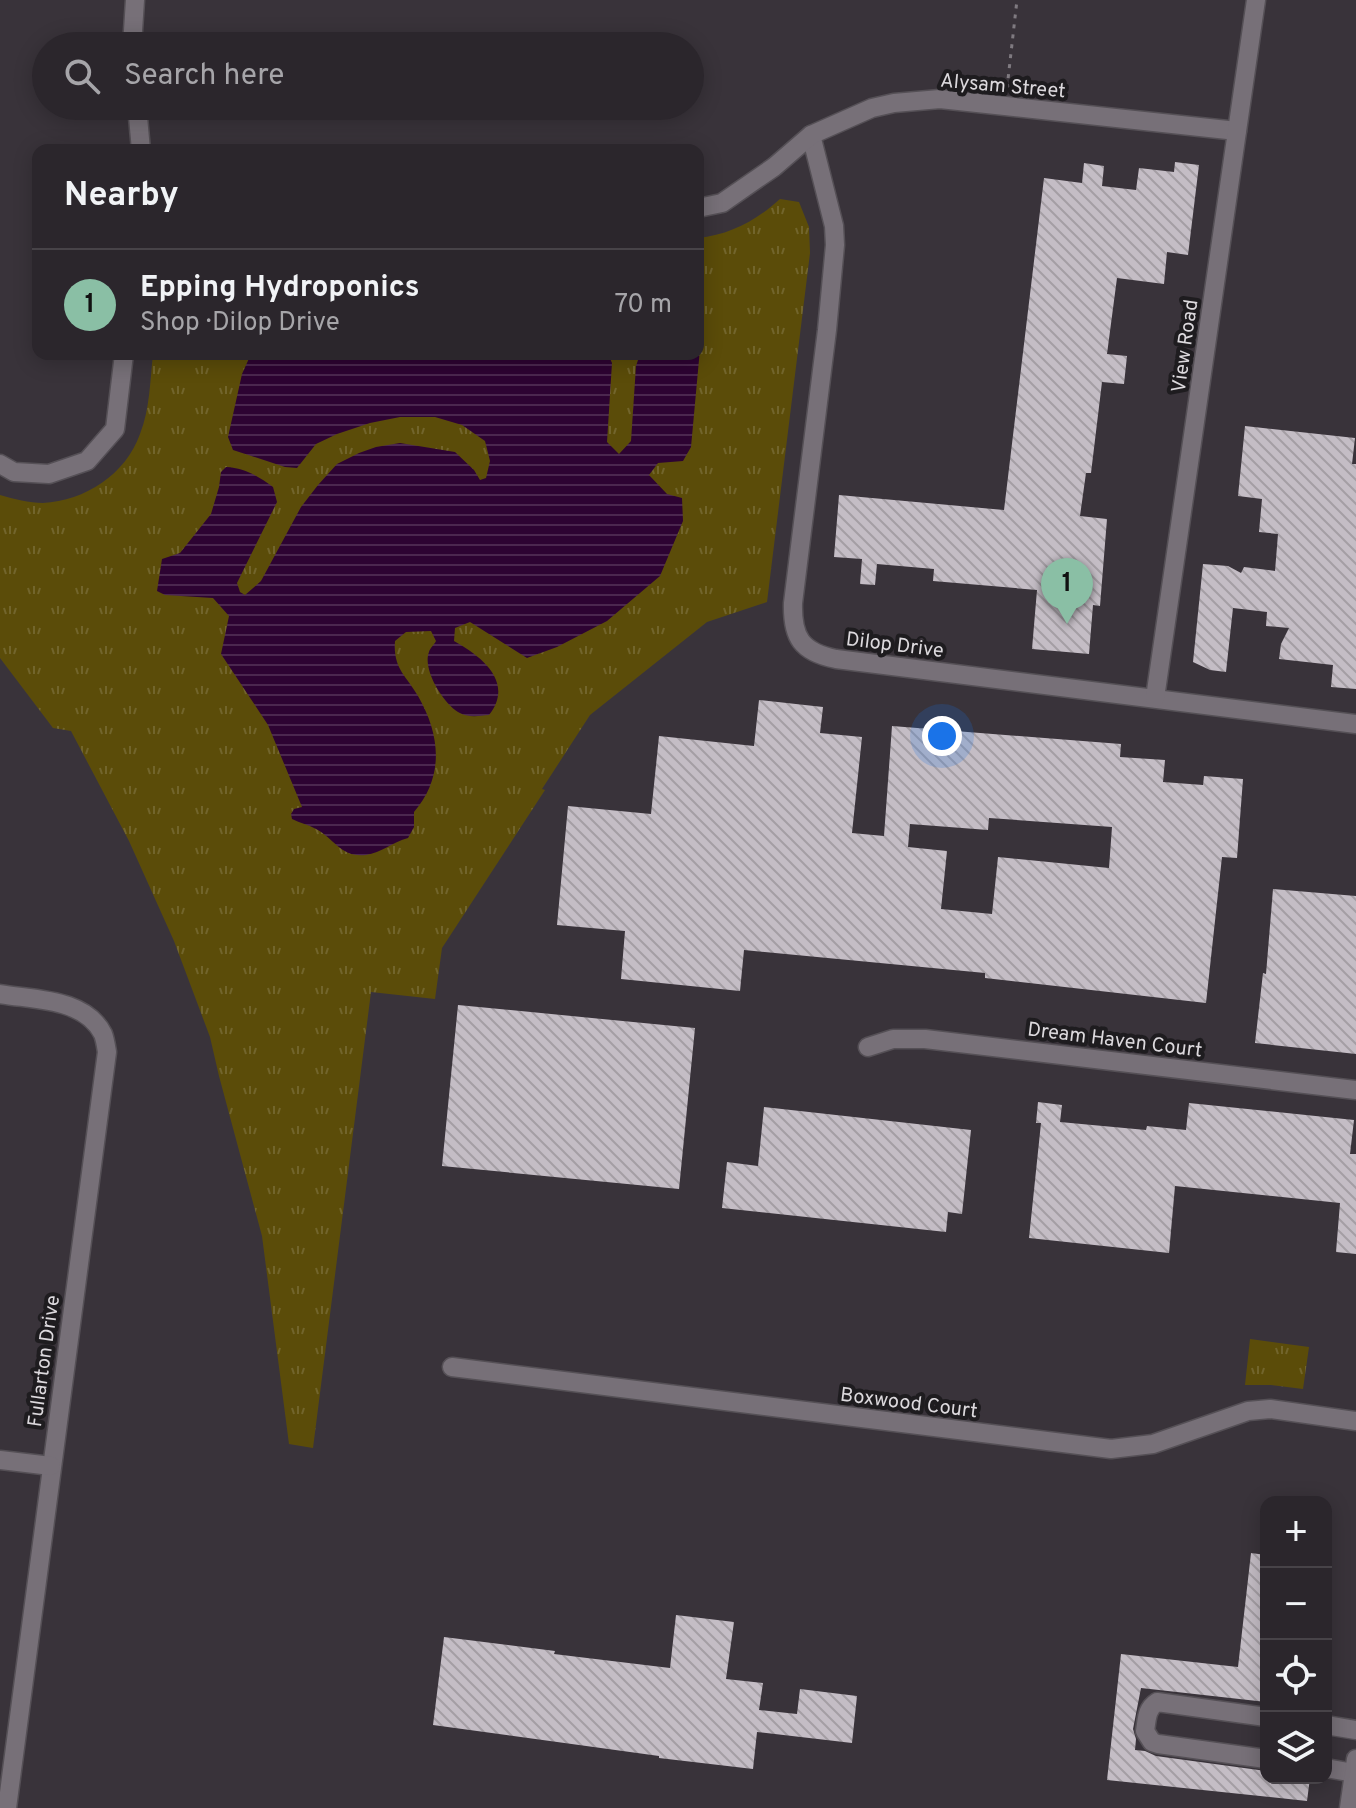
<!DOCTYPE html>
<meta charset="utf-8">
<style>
:root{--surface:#2b262c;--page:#373238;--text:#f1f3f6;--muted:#a6a5a9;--line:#474348;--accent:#8abfa5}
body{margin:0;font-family:Overpass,sans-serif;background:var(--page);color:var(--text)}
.controls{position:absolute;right:24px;bottom:24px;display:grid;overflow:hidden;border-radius:16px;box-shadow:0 4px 20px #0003}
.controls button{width:72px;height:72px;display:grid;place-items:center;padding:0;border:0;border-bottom:2px solid var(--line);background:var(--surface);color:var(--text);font:40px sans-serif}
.you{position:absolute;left:942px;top:736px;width:28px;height:28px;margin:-20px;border:6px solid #fff;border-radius:50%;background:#1a73e8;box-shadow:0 0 0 12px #1a73e833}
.badge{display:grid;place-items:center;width:52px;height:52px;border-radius:50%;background:var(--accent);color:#111;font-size:26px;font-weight:700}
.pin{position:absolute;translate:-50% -66px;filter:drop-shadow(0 2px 4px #0008)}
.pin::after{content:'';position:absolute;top:42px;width:28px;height:24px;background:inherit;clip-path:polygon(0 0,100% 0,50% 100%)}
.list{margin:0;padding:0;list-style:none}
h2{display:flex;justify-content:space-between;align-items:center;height:104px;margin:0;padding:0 32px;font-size:34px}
h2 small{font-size:26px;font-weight:400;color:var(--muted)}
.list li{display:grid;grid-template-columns:52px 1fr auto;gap:24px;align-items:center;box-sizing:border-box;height:112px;padding:0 32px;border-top:2px solid var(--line)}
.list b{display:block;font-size:30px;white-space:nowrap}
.list p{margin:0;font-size:26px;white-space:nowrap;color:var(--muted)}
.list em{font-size:26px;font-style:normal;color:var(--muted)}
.icon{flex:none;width:44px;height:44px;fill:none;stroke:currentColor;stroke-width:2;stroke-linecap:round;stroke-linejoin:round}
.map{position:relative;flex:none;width:1356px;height:1808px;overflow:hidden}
.search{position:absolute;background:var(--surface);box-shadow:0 4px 20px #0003;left:32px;top:32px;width:672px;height:88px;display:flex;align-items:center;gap:20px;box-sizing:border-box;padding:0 28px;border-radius:44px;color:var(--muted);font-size:30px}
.panel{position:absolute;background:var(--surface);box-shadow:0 4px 20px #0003;left:32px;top:144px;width:672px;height:216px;border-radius:16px}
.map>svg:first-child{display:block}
.grass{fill:url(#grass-tufts)}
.water{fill:url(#water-rules)}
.building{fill:url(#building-back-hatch);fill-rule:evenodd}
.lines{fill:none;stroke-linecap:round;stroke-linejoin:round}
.minor-casing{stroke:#555056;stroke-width:21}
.path{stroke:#7f7a80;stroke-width:3;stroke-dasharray:4 6;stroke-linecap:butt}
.minor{stroke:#777078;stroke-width:18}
.labels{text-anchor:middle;stroke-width:8;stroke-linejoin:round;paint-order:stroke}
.street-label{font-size:20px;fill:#dcd9dd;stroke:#1e1c1f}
</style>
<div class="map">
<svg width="1356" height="1808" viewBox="0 0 1356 1808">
<defs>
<pattern id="grass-tufts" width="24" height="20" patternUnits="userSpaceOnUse" patternTransform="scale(2)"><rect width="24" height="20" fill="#5b4c09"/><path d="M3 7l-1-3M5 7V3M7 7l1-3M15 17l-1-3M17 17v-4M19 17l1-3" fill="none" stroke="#72652c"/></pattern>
<pattern id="water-rules" width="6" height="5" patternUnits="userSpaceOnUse" patternTransform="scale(2)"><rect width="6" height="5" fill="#2d0332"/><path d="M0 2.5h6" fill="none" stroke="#4b274f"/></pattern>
<pattern id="building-back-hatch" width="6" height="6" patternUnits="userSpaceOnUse" patternTransform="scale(2)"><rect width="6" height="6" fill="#c4bdc5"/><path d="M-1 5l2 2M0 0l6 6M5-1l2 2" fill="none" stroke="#a49ea4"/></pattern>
</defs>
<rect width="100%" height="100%" fill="#39333a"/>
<g class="grass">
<path d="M780 199 799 202 809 227 810 253 767 602 707 622 590 715 542 789 545 790 442 948 435 999 371 992 313 1448 289 1444 262 1236 219 1076 210 1037 174 941 129 841 71 731 53 728 0 658V495C14 499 29 503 43 503 85 501 126 474 140 434 150 409 150 381 153 354H698V238C730 235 757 220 780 199Z"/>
<path d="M1250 1339 1309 1347 1303 1389 1271 1385H1245Z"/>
</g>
<path class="water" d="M698 336 701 338 691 447 683 461 658 463 649 475 667 494 682 498 683 521 660 576 607 621 557 647 527 658 470 622 455 628 454 641C481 656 515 682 489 715 479 716 467 718 458 712 443 703 422 669 429 652 430 648 434 645 436 641L431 631 406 632 395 641C393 669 406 675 418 696 441 736 444 777 414 812V827L408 838C393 842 381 853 366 855 341 858 335 839 316 829 309 825 300 823 292 819L291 814 294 809 302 807 268 725 221 654 229 616 213 598 165 595 157 591 162 559 180 553 211 514 219 487 221 472 226 467C245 468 258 476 273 487L277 502 237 583 240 592 245 595 261 581 301 507 318 485 337 464 359 453 376 447 400 443 455 452 474 470 480 480 486 478 490 461 485 441 462 425 435 417H400L370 423 337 434 316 444 297 468 285 467 233 450 228 437 242 374 251 354H608L612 363 607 442 619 454 631 441 636 366 640 354H698Z"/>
<g class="building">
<path d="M1175 162 1199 165 1188 255 1167 252 1164 284 1117 278 1107 354 1127 356 1124 384 1102 382 1091 473H1086L1080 516 1107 519 1100 606 1093 605 1089 654 1032 649 1037 590 933 581 934 569 877 564 875 585 860 584 862 559 834 557 839 495 1004 510 1044 178 1082 183 1084 163 1104 166 1102 186 1136 190 1139 168 1174 172Z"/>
<path d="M1245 426 1355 438 1352 464H1356V689L1331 687 1333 665 1279 659 1281 644 1289 628 1266 626 1267 612 1233 608 1226 672 1210 670 1193 662 1203 564 1228 566 1241 573 1244 567 1275 571 1278 534 1259 532 1262 499 1238 496Z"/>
<path d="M759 700 823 707 820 733 862 737 852 833 884 836 892 726 1121 744 1120 757 1165 760 1163 782 1203 785 1204 776 1243 779 1237 858 1222 857 1206 1003 985 978V973L744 950 740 991 621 979 625 931 557 925 568 806 651 814 659 736 754 746ZM989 818 1112 827 1109 868 998 857 992 914 941 909 947 851 908 847 910 824 988 830Z"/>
<path d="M1273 889 1356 896V1054L1255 1043 1263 973 1266 974Z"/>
<path d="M458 1005 695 1028 679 1189 442 1166Z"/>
<path d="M1038 1102 1062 1105 1060 1122 1146 1130 1147 1126 1186 1130 1189 1103 1354 1120 1350 1154H1356V1254L1336 1252 1340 1203 1175 1186 1169 1253 1029 1238 1041 1123H1036Z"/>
<path d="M764 1107 971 1130 962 1214 948 1212 946 1232 722 1208 727 1162 758 1166Z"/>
<path d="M1251 1553 1266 1555V1702L1141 1688 1133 1729 1136 1739 1135 1750 1145 1751 1156 1756 1266 1771V1778H1310L1307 1801 1107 1780 1121 1654 1238 1667Z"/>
<path d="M676 1615 734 1622 726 1679 763 1683 759 1710 797 1714 800 1689 857 1696 852 1743 757 1732 753 1769 659 1758V1756L433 1725 444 1637 555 1651 554 1654 670 1668Z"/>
</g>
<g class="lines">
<defs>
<g id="minor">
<path d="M132 46 135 0"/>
<path d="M137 106 141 150"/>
<path d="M811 135 834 226 835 245 827 330 793 603C792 637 801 652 836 659L1356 724"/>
<path d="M698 208 722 203 774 167 811 135 872 108 894 103 940 99 1237 131"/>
<path d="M0 464 14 472 49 474 87 461 115 429 124 354"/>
<path d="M1155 698 1256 0"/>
<path d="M0 994C34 1000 85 998 103 1034 105 1039 106 1046 107 1052L7 1808"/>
<path d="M868 1047 893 1039H925L1356 1090"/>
<path d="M452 1367 1111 1449 1153 1444 1248 1411 1270 1409 1356 1421"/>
<path d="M0 1460 51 1466"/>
<path d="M1266 1717 1157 1702C1146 1709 1147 1720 1145 1731L1152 1742 1158 1744 1266 1759"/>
<path d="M1326 1725 1356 1730"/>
<path d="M1326 1768 1354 1773"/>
<path d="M1349 1808 1356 1759"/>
</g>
</defs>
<use href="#minor" class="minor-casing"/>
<path class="path" d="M1007 88 1017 0"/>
<use href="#minor" class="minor"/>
</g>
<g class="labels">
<g class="street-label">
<text transform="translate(1003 85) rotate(5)" y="7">Alysam Street</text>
<text transform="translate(1184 346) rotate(-82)" y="7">View Road</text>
<text transform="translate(895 644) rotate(7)" y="7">Dilop Drive</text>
<text transform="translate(1115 1039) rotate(7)" y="7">Dream Haven Court</text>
<text transform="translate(43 1361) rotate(-82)" y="7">Fullarton Drive</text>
<text transform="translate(909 1402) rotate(7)" y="7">Boxwood Court</text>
</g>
</g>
</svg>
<div class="controls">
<button>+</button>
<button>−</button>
<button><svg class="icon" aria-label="locate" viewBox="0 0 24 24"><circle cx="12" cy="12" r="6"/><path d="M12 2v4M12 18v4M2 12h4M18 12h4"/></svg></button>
<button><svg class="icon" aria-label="layers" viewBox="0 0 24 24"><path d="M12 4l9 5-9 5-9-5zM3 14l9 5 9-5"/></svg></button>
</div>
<div class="you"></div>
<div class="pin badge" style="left:1067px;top:624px">1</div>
<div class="search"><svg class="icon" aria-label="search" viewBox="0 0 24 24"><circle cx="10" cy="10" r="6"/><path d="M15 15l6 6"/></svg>Search here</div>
<section class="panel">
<h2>Nearby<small></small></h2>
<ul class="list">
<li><span class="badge">1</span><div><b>Epping Hydroponics</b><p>Shop · Dilop Drive</p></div><em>70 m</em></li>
</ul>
</section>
</div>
